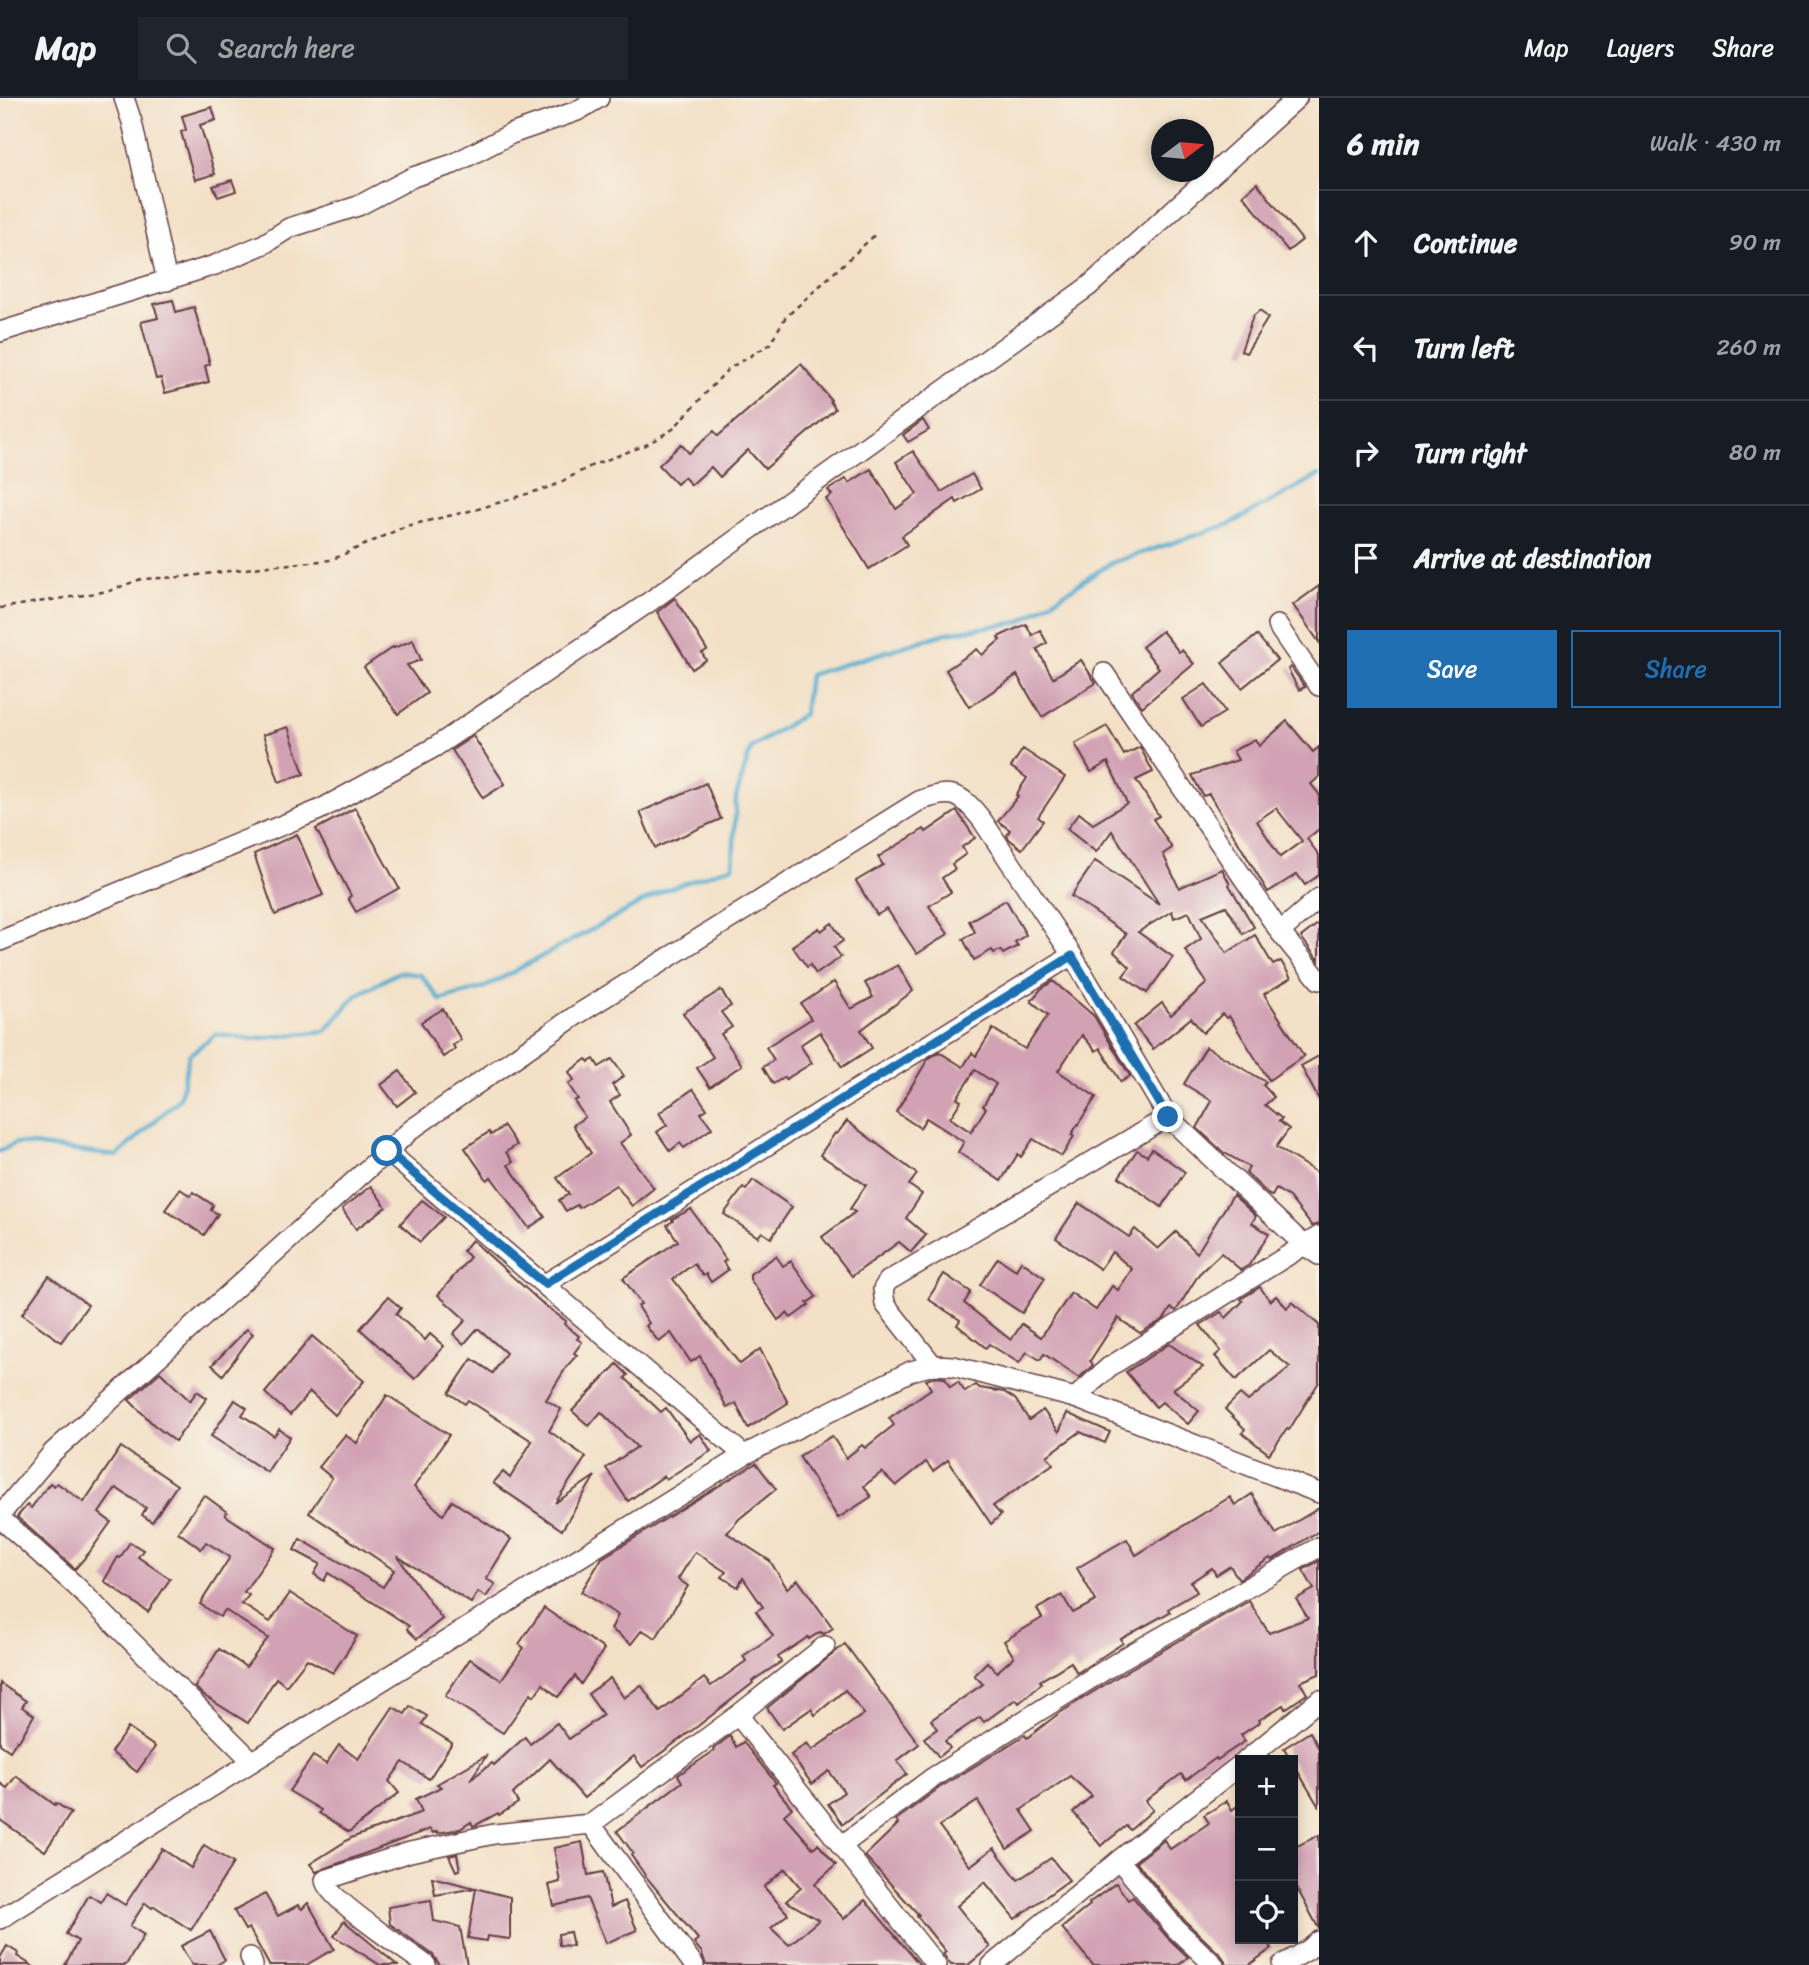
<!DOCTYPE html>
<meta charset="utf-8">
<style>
:root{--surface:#171b24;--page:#20242c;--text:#f1f3f6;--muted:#9ea1a6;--line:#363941;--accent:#1f6fb2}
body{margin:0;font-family:Sriracha,sans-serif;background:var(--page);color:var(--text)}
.controls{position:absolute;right:21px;bottom:21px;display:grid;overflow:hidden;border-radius:0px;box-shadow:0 4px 10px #0003}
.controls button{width:63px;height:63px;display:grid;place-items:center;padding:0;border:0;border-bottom:2px solid var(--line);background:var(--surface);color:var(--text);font:35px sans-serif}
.compass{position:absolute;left:1151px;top:21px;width:63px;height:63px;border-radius:50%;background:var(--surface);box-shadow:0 4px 10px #0003;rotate:74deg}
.stop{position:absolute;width:21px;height:21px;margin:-16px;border:5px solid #1f6fb2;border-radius:50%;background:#fff}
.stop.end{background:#1f6fb2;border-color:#fff;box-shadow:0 2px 7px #0008}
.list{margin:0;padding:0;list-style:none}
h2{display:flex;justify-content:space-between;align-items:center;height:91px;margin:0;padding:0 28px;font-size:30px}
h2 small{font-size:23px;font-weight:400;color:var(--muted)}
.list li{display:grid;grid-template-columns:46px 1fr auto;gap:21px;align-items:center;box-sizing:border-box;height:105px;padding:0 28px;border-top:2px solid var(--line)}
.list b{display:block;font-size:26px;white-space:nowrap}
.list em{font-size:23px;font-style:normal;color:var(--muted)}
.actions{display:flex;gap:14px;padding:21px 28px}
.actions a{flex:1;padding:16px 0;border:2px solid var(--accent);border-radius:0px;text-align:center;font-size:24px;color:var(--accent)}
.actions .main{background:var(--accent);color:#fff}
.icon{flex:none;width:38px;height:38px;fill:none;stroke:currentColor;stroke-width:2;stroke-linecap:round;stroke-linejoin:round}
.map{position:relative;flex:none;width:1319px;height:1867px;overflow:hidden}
header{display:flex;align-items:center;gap:42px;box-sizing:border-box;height:98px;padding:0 35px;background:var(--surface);border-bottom:2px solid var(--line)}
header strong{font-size:33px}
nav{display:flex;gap:38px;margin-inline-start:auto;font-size:24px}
.search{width:490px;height:63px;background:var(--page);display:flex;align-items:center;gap:18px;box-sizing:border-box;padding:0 24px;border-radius:0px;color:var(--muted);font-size:26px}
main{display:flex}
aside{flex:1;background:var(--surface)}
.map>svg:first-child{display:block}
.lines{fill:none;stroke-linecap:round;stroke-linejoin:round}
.stream{stroke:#51aace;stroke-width:4.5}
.building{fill:#d1a1b4;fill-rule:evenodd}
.minor-casing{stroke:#633c42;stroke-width:22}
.path{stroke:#633c42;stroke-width:2.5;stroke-dasharray:5 5;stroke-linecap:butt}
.minor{stroke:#fff;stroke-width:19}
.route{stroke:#1f6fb2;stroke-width:9}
</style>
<header>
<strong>Map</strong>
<div class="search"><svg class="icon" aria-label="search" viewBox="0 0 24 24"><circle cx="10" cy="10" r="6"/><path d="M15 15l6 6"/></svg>Search here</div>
<nav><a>Map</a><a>Layers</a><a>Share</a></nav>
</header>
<main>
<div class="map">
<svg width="1319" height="1867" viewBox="0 0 1319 1867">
<rect width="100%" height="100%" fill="#f7f3e8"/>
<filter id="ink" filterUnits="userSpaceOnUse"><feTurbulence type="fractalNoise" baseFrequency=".0143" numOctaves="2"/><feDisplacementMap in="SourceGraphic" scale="14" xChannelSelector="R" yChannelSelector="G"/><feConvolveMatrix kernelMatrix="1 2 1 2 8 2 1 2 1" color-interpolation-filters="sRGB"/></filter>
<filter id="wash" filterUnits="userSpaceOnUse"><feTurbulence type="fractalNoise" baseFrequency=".00686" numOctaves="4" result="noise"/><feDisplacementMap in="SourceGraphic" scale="28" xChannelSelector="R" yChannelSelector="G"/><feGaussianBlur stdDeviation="1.57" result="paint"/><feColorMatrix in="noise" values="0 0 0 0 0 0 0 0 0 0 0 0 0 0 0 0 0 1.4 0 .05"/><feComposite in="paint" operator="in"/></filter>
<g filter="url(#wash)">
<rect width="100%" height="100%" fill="#f3e0c6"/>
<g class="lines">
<path class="stream" d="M0 1053 16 1045 117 1058 180 1000 189 957 216 936 254 941 325 933 357 897 399 874 421 877 440 902 485 889 665 792 733 768 736 699 751 650 804 616 809 577 947 535 1020 524 1111 465 1230 426 1319 377"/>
</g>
<g id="blocks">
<g class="building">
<path d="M212 9 216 22 200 27 215 76 195 82 181 34 186 32 182 18Z"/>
<path d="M232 82 236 93 218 99 213 88Z"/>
<path d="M1257 85 1302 142 1288 153 1243 97Z"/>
<path d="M173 202 176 214 194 209 210 266 205 268 209 284 165 295 161 280 156 281 141 224 158 220 154 206Z"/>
<path d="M1260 212 1268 220 1246 255 1241 253 1253 218Z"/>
<path d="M801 266 831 302 830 303 835 311 765 371 748 352 720 379 711 369 691 387 684 379 677 386 659 367 681 346 689 355 714 333 718 338Z"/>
<path d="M923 322 929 332 908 344 903 337Z"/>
<path d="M913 353 941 394 972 376 981 391 957 405 955 401 902 438 907 447 869 471 826 401 832 397 828 392 846 381 849 385 871 371 896 411 917 396 896 364Z"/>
<path d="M1319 488V544L1293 507Z"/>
<path d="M675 500 707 552 702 555 706 562 692 571 657 514Z"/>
<path d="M1026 526 1032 537 1040 532 1047 545 1037 551 1053 580 1081 562 1096 585 1042 619 1017 577 969 609 946 572 977 551 982 557 1000 542 998 539Z"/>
<path d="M1162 533 1179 554 1182 552 1194 566 1142 609 1132 594 1159 570 1142 549Z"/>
<path d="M1257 537 1277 562 1242 590 1222 565Z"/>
<path d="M413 542 421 562 407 567 427 595 398 616 364 569 393 549 394 550Z"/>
<path d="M1291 569 1305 589 1299 592 1288 571Z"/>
<path d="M1206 586 1225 614 1201 629 1183 601Z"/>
<path d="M1287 623 1313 654 1319 649V679L1311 686 1319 696V731L1307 741 1319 757V777L1305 787 1297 776 1268 794 1209 696 1203 698 1192 677 1238 662 1233 653 1255 641 1259 648ZM1276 710 1302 743 1280 759 1257 723Z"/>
<path d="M1107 628 1124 657 1140 649 1153 674 1136 682 1159 718 1153 721 1172 750 1163 756 1179 790 1222 771 1230 786 1229 787 1254 829 1243 836 1226 808 1202 818 1227 855 1255 837 1273 867 1281 863 1291 880 1264 896 1304 958 1269 982 1229 918 1227 920 1222 916 1203 935 1191 920 1153 951 1134 928 1162 905 1171 917 1207 885 1185 852 1201 841 1189 814 1174 820 1172 813 1138 834 1173 859 1147 895 1123 878 1130 869 1114 854 1126 836 1071 798 1095 763 1159 806 1112 733 1096 754 1067 731 1079 715 1093 726 1127 705 1108 664 1091 674 1075 646Z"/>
<path d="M288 629 304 676 279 684 263 637Z"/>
<path d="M473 638 505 686 483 700 452 652Z"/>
<path d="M1023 651 1065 679 1038 719 1043 723 1022 751 1009 741 1007 737 1010 732 998 723 1018 698 1016 697 1027 680 1011 669Z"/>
<path d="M706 685 721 721 655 750 640 714Z"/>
<path d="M355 710 399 790 356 814 348 800 351 798 316 731Z"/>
<path d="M957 713 975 740 962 749 966 756 952 766 955 771 942 780 951 794 929 808 948 836 917 856 887 811 877 817 856 783 883 767 878 759 924 731 926 734Z"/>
<path d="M297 736 323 797 275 817 254 756Z"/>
<path d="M1006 802 1026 837 1015 844 1018 848 1003 856 1000 852 994 855 992 852 974 862 963 841 975 834 969 823Z"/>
<path d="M832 825 843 843 834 849 841 859 816 876 810 867 807 869 792 848 819 830 821 833Z"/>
<path d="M1319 825V863L1301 839Z"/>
<path d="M898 867 913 893 861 932 872 950 842 969 820 934 800 947 812 965 786 981 785 979 773 986 763 969 774 962 766 949 811 921 801 906 834 884 851 911 873 899 865 885Z"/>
<path d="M1053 883 1094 918 1130 978 1121 984 1100 950 1096 953 1082 937 1058 973 1096 999 1071 1037 1074 1038 1062 1058 1033 1041 1021 1059 1018 1056 1001 1083 958 1054 964 1044 926 1020 920 1030 896 1014 928 961 939 954 963 969 972 955 976 958 993 931 1025 951 1048 917 1031 903 1041 891ZM975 972 996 986 983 1008 986 1010 971 1034 950 1020 961 1003 957 1000Z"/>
<path d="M721 892 731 908 721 914 732 929 721 936 742 967 710 989 697 970 713 959 683 915Z"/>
<path d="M443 911 461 942 453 947 455 951 443 959 421 924Z"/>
<path d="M1206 949 1266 984 1263 987 1274 999 1265 1007 1282 1021 1279 1023 1289 1031 1276 1049 1319 1076V1126L1312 1128 1289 1099 1276 1091 1272 1098 1269 1097 1246 1075 1249 1069 1223 1054 1197 1030 1212 1003 1184 986Z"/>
<path d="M1319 958V1002L1301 968Z"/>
<path d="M586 961 589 964 594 961 599 969 612 961 624 978 612 987 620 997 610 1004 631 1037 620 1045 654 1090 632 1108 616 1087 579 1110 577 1107 566 1113 559 1102 569 1096 557 1080 591 1055 573 1027 585 1019 574 1003 578 1001 568 986 574 982 569 974Z"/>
<path d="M400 973 415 994 397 1008 381 987Z"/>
<path d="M693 991 707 1011 701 1015 712 1030 684 1050 680 1045 670 1053 657 1034 667 1027 659 1015Z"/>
<path d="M847 1023 917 1076 909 1087 922 1096 906 1120 926 1137 911 1154 899 1144 852 1178 822 1139 855 1114 850 1111 866 1087 820 1057 835 1035 837 1036Z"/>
<path d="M504 1028 517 1047 506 1054 513 1064 508 1067 545 1119 529 1130 491 1079 487 1082 465 1050 489 1034 491 1037Z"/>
<path d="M1152 1051 1185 1074 1162 1109 1119 1079 1137 1052 1147 1058Z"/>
<path d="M753 1082 792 1109 771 1140 762 1134 758 1139 724 1116 743 1090 746 1092Z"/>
<path d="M371 1088 386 1109 356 1131 342 1111Z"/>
<path d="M180 1091 191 1098 193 1094 213 1107 211 1112 218 1116 204 1137 165 1112Z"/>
<path d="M1233 1097 1256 1118 1252 1125 1269 1136 1249 1167 1241 1172 1221 1155 1199 1176 1176 1213 1171 1210 1164 1221 1140 1235 1118 1220 1090 1263 1093 1267 1079 1280 1044 1256 1040 1262 1027 1254 1019 1265 989 1246 986 1250 957 1227 960 1222 928 1201 944 1176 971 1194 964 1205 1011 1242 1022 1226 1041 1239 1071 1195 1096 1212 1112 1188 1118 1192 1132 1171 1112 1154 1100 1171 1056 1140 1079 1105 1129 1139 1135 1131 1158 1151 1176 1134 1197 1155Z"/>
<path d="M422 1102 444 1119 420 1144 400 1126Z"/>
<path d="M691 1111 726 1162 723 1164 728 1172 711 1184 706 1176 703 1178 694 1166 673 1181 740 1266 760 1251 788 1305 748 1330 736 1305 727 1310 700 1258 691 1264 671 1235 659 1244 646 1228 649 1225 638 1208 641 1206 623 1180 678 1143 667 1127 673 1123 672 1121Z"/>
<path d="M472 1142 543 1206 566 1223 564 1226 579 1238 577 1241 582 1244 574 1255 577 1257 567 1268 546 1302 561 1311 549 1333 586 1359 555 1405 595 1378 562 1432 493 1385 503 1374 510 1380 532 1343 468 1302 465 1306 449 1295 472 1261 493 1275 506 1255 479 1231H477L464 1246 453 1236 466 1222 438 1197 470 1159 463 1153Z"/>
<path d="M776 1158 783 1168 791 1163 816 1199 807 1205 809 1207 791 1220 787 1215 778 1222 750 1181V1176Z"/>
<path d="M998 1160 1016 1172 1021 1163 1045 1180 1022 1215 980 1187Z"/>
<path d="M49 1178 88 1207 61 1244 22 1216Z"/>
<path d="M1260 1189 1270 1203 1276 1198 1287 1210 1292 1204 1319 1227V1284L1289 1332 1287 1331 1269 1356 1242 1335 1245 1331 1225 1311 1240 1296 1248 1303 1290 1269 1269 1252 1236 1282 1215 1258 1221 1253 1200 1227 1221 1214 1226 1220 1243 1203 1241 1201Z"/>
<path d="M388 1199 401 1210 396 1216 425 1242 430 1236 444 1248 415 1281 360 1231Z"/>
<path d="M247 1231 253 1236 223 1277 212 1267Z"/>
<path d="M312 1238 364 1283 335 1317 310 1294 290 1317 265 1295Z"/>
<path d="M1169 1246 1203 1269 1173 1291 1199 1313 1188 1326 1162 1304 1156 1309 1126 1274Z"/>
<path d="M617 1266 628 1277 625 1280 661 1314 666 1310 690 1343 700 1336 711 1353 666 1381 664 1378 628 1403 606 1370 637 1349 601 1314 589 1328 572 1313Z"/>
<path d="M160 1274 190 1303 197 1293 207 1300 175 1343 154 1327 129 1302Z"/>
<path d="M934 1279 945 1280 950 1289 958 1284 965 1294 976 1287 980 1290 1004 1294 1015 1301 1029 1322 1043 1312 1059 1334 1067 1315 1110 1334 1105 1345 1080 1334 1047 1358 1053 1366 993 1408 1001 1417 991 1426 948 1362 933 1373 926 1364 896 1388 882 1374 864 1388 871 1399 838 1420 799 1358 832 1338 846 1360 862 1347 865 1350 894 1327 889 1320 931 1291 926 1282Z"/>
<path d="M387 1297 449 1337 414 1389 443 1417 452 1403 511 1441 486 1481 495 1486 486 1499 478 1494 471 1505 397 1458 442 1521 417 1541 407 1531 409 1528 328 1475 324 1483 314 1476 320 1466 294 1452 300 1441 383 1489 394 1472 309 1415 332 1380 319 1369 345 1337 357 1345Z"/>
<path d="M235 1302 247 1310 242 1317 274 1338 279 1331 290 1339 267 1374 211 1338Z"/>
<path d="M121 1349 177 1387 152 1424 142 1417 146 1410 116 1390 99 1415 111 1424 89 1455 75 1471 17 1419 27 1407 31 1410 50 1385 54 1388 57 1385 84 1404Z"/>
<path d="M756 1365 776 1391 739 1421 727 1435 770 1463 787 1490 798 1482 833 1530 824 1536 820 1534 809 1541 808 1539 778 1559 781 1564 752 1583 753 1585 698 1628 642 1669 634 1658 584 1700 550 1661 513 1696 518 1705 499 1717 498 1715 476 1727 473 1728 471 1724 460 1731 438 1735 437 1733 433 1735 430 1731 316 1774 310 1766 351 1740 422 1714 416 1701 441 1689 437 1686 487 1657 470 1682 492 1665 494 1667 525 1639 530 1646 557 1625 569 1641 603 1617 588 1596 610 1580 624 1600 641 1587 660 1614 704 1580 711 1588 746 1563 743 1558 773 1538 756 1513 763 1509 743 1480 738 1489 722 1479 726 1474 695 1454 678 1481 688 1488 656 1540 642 1532 631 1546 611 1531 618 1517 581 1494 602 1460Z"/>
<path d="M1252 1396 1276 1436 1319 1410V1433L1272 1462 1270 1460 1239 1481 1230 1468 1216 1477 1212 1470 1191 1484 1197 1494 1168 1511 1170 1514 1121 1541 1123 1545 1077 1575 1071 1564 1040 1583 1042 1585 1019 1605 1016 1601 984 1624 980 1619 945 1643 950 1650 939 1659 924 1640 937 1631 931 1622 983 1586 974 1577 987 1564 997 1574 1014 1559 1004 1543 1042 1520 1037 1511 1062 1497 1073 1515 1096 1503 1077 1470 1127 1441 1136 1457 1230 1399 1235 1407Z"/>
<path d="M204 1397 227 1414 225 1417 275 1450 244 1494 249 1497 242 1506 270 1524 290 1495 357 1538 333 1575 307 1561 286 1588 276 1580 248 1625 203 1597 195 1589 219 1551 246 1569 268 1540 225 1512 220 1519 200 1506 230 1459 206 1444 201 1451 178 1434Z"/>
<path d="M130 1444 143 1452 138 1459 170 1481 148 1514 104 1483 118 1459 120 1460Z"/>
<path d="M1319 1463V1576L1300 1584 1307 1596 1285 1611 1283 1607 1259 1622 1260 1624 1241 1637 1245 1643 1217 1662 1216 1660 1186 1682 1181 1676 1145 1703 1153 1712 1130 1732 1126 1728 1101 1748 1073 1714 1092 1698 1070 1678 1021 1712 1035 1733 1007 1751 978 1703 939 1728 970 1768 994 1750 1018 1782 1051 1760 1069 1782 1015 1821 985 1784 957 1808 990 1849 968 1867H951L943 1856 946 1854 917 1818 919 1817 865 1758 898 1726 896 1722 939 1690 1025 1637 1027 1640 1058 1616 1130 1571 1249 1503 1269 1535 1308 1520 1296 1501 1314 1491 1303 1472Z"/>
<path d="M544 1510 604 1551 581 1586 575 1578 558 1599 543 1586 534 1598 531 1595 503 1635 445 1598 470 1561 501 1582 524 1550 519 1546Z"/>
<path d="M845 1546 919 1646 897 1663 907 1676 843 1726 828 1706 844 1694 829 1673 812 1686 791 1657 807 1645 812 1652 864 1616 845 1592 815 1617 811 1611 782 1631 767 1610Z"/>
<path d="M0 1585 26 1603 22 1609 34 1617 19 1643 17 1642 10 1653 0 1646Z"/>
<path d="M410 1608 427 1618 422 1626 452 1645 429 1681 403 1664 389 1683 399 1695 349 1734 319 1715 321 1712 289 1693 313 1658 326 1666 339 1647 358 1661 393 1609 405 1616Z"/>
<path d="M128 1630 155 1649 137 1674 111 1654Z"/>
<path d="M1310 1634 1319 1651V1709L1284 1650Z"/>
<path d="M730 1638 736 1649 743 1644 776 1685 773 1687 792 1710 784 1717 813 1750 818 1746 836 1767 815 1786 834 1810 844 1821 865 1802 920 1867H706L702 1855 694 1845 698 1841 647 1780 631 1757 633 1755 617 1733 682 1684 678 1677 714 1653 713 1651ZM785 1771 801 1790 786 1803 819 1822 789 1847 771 1830 788 1816 764 1789Z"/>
<path d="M16 1678 55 1707 56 1705 71 1715 45 1753 0 1722V1685L7 1690Z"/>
<path d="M1227 1703 1232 1712 1240 1706V1841H1265L1272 1850 1249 1867H1227L1222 1858 1185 1823 1136 1764 1164 1742 1170 1751 1209 1725 1204 1717Z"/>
<path d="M1319 1737V1831L1293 1783V1750Z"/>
<path d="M582 1744 588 1777 603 1774 611 1809 625 1803 637 1832 606 1845 587 1800 554 1808 549 1787 560 1784 554 1750Z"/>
<path d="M204 1747 233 1765 191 1832 154 1808 152 1810 145 1805 130 1828 144 1837 126 1867H65L78 1843 66 1836 89 1797 101 1804 106 1795 125 1807 162 1751 191 1770Z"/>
<path d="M457 1756 460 1772 456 1773 449 1758Z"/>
<path d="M432 1779 510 1799V1841L487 1838 486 1843 468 1840 476 1790 435 1797Z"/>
<path d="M1116 1785 1128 1802 1133 1799 1167 1839 1188 1859 1179 1867H1093L1062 1830 1090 1807 1089 1805Z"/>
<path d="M265 1796 278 1818 298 1807 302 1811 308 1805 334 1851 306 1867H269L249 1830 245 1832 234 1813Z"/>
<path d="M431 1802 434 1823 460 1829 467 1867H440L433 1857 390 1826 388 1809Z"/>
<path d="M344 1823 397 1867H380L334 1838Z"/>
<path d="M210 1833 225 1862 216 1867H192L181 1848Z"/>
<path d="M570 1834 573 1848 559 1847 558 1836Z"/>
<path d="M7 1848 18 1855 17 1858 31 1867H0V1860Z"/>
</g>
</g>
</g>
<g filter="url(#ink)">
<use href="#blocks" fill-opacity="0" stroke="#633c42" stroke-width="2"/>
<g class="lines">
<defs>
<g id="minor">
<path d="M124 0 132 24 167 183"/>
<path d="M0 234 215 167 264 146 289 130 358 108 413 79 453 66 511 36 577 13 599 0"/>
<path d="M1277 527 1319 588"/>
<path d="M1104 575 1280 834 1319 882"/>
<path d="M1280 834 1319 800"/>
<path d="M0 843 319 712 435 649 645 507 1089 188 1297 0"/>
<path d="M387 1053 744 1357"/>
<path d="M545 1186 1072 857"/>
<path d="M933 1267 885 1206 883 1191 888 1183 1168 1019"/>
<path d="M1075 1300 1109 1269 1319 1138"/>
<path d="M0 1417 53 1354 412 1031 575 918 919 703C952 691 960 694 982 722L1072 857 1168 1019 1304 1147 1319 1157"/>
<path d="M0 1420 76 1488 252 1663"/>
<path d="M738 1617 936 1867"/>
<path d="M1246 1662 1319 1602"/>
<path d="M591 1726 694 1867"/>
<path d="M841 1748 932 1680 1124 1560 1319 1449"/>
<path d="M1119 1762 1176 1831 1214 1867"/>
<path d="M0 1821 744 1357 911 1273 933 1267 953 1268 1075 1300 1319 1395"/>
<path d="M250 1859 253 1867"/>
<path d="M426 1867C408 1853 326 1800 325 1782L410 1754 494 1736 591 1726 738 1617 825 1548"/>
<path d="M992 1867 1119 1762 1240 1667"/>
<path d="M1282 1867 1308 1852 1319 1843"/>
</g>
</defs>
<use href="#minor" class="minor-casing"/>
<path class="path" d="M0 510 109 493 141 481 182 479 269 468 331 462 406 428 478 411 553 388 593 367 646 347 673 331 728 271 769 247 785 220 877 135"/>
<use href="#minor" class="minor"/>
</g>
</g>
<g class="lines" filter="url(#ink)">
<path class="route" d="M387 1053 545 1186 1072 858 1168 1019"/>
</g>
</svg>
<div class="controls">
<button>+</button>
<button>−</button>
<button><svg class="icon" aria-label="locate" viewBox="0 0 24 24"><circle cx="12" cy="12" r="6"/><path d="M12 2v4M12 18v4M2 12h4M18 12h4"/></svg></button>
</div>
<svg class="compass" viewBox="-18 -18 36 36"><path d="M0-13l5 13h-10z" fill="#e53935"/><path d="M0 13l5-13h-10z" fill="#9ea1a6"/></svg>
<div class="stop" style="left:387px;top:1053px"></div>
<div class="stop end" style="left:1168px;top:1019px"></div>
</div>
<aside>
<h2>6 min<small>Walk · 430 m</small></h2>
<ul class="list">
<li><svg class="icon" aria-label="ahead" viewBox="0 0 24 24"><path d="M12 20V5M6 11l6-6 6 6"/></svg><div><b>Continue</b></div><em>90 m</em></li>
<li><svg class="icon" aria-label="left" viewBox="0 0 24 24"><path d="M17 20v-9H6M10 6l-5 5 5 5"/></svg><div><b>Turn left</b></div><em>260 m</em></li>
<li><svg class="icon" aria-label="right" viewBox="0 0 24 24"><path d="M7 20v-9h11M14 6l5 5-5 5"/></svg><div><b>Turn right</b></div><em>80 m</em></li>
<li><svg class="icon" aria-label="arrive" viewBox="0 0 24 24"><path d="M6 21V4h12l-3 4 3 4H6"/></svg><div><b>Arrive at destination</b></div></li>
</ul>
<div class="actions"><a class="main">Save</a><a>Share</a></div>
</aside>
</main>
